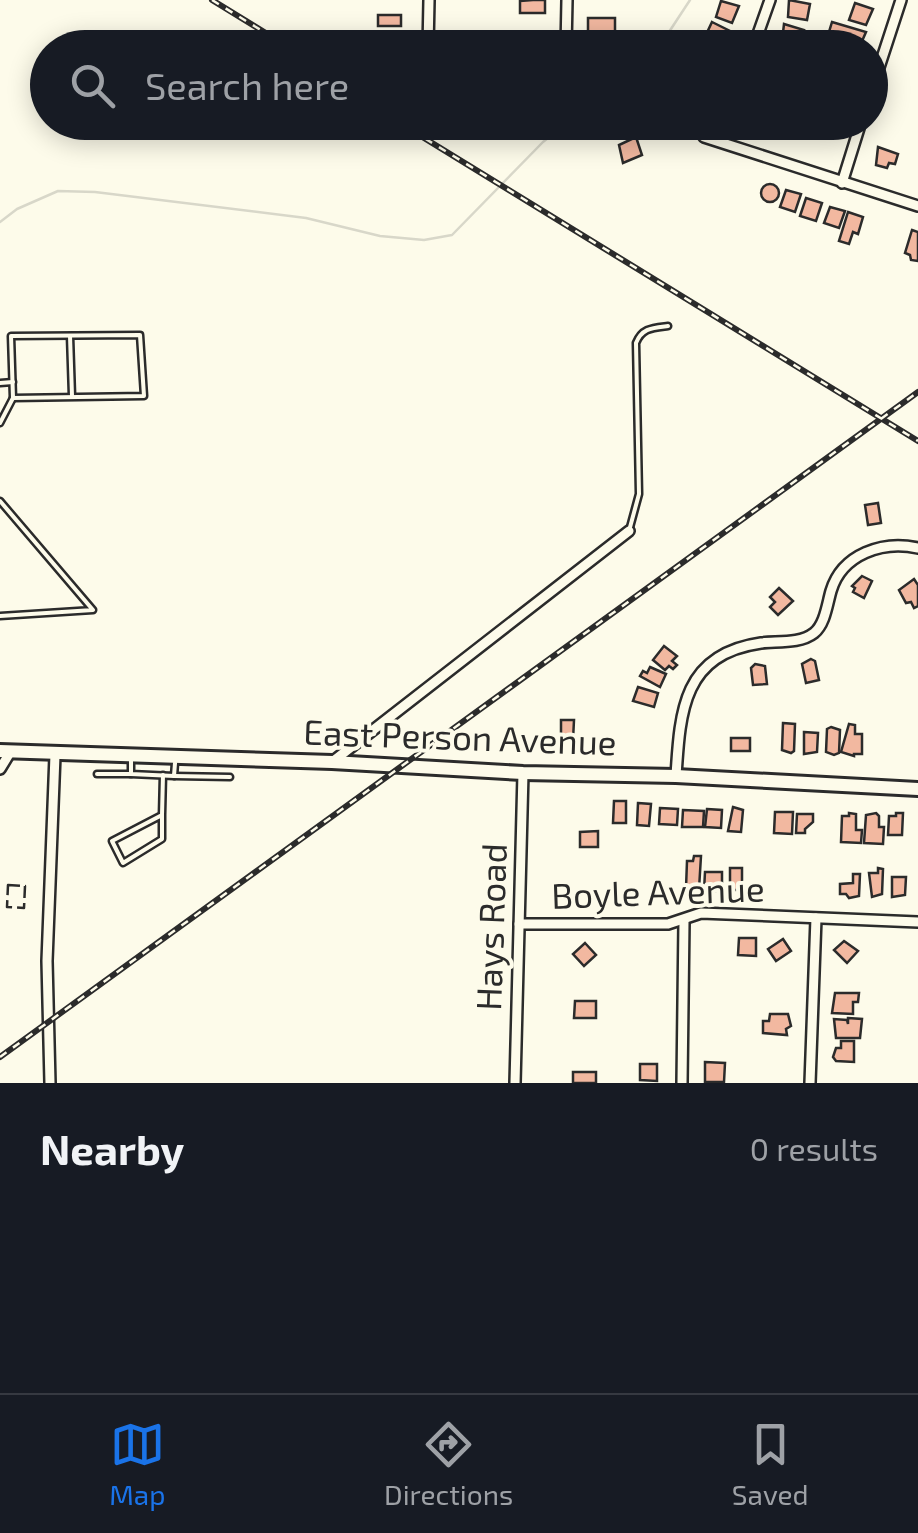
<!DOCTYPE html>
<style>
:root{--surface:#171b24;--page:#242831;--text:#f1f3f6;--muted:#9ea1a6;--line:#363941;--accent:#1a73e8}
body{margin:0;font-family:"Exo 2",sans-serif;background:var(--page);color:var(--text)}
.list{margin:0;padding:0;list-style:none}
h2{display:flex;justify-content:space-between;align-items:center;height:130px;margin:0;padding:0 40px;font-size:42px}
h2 small{font-size:32px;font-weight:400;color:var(--muted)}
.icon{flex:none;width:55px;height:55px;fill:none;stroke:currentColor;stroke-width:2;stroke-linecap:round;stroke-linejoin:round}
.map{position:relative;flex:none;width:918px;height:1083px;overflow:hidden}
.search{position:absolute;background:var(--surface);box-shadow:0 5px 25px #0003;left:30px;right:30px;top:30px;height:110px;display:flex;align-items:center;gap:25px;box-sizing:border-box;padding:0 35px;border-radius:55px;color:var(--muted);font-size:38px}
.sheet{height:310px;background:var(--surface)}
nav{display:flex;justify-content:space-around;align-items:center;box-sizing:border-box;height:140px;border-top:2px solid var(--line);background:var(--surface);font-size:28px;color:var(--muted)}
nav a{display:grid;justify-items:center;gap:5px}
nav .on{color:var(--accent)}
.map>svg:first-child{display:block}
.lines{fill:none;stroke-linecap:round;stroke-linejoin:round}
.stream{stroke:#d8d7c9;stroke-width:2.5}
.building{fill:#f2b8a0;stroke:#2b2b2b;stroke-width:2.5}
.lane-casing{stroke:#2b2b2b;stroke-width:9}
.street-casing{stroke:#2b2b2b;stroke-width:14}
.secondary-casing{stroke:#2b2b2b;stroke-width:18}
.lane{stroke:#fdfbea;stroke-width:4}
.street{stroke:#fdfbea;stroke-width:9}
.secondary{stroke:#fdfbea;stroke-width:12}
.rail-casing{stroke:#2b2b2b;stroke-width:6}
.rail{stroke:#fdfbea;stroke-width:2.5;stroke-dasharray:8;stroke-linecap:butt}
.fence{stroke:#2b2b2b;stroke-width:2.5;stroke-dasharray:12 5;stroke-linecap:butt}
.labels{text-anchor:middle;stroke-width:8;stroke-linejoin:round;paint-order:stroke}
.street-label{font-size:35px;fill:#2b2b2b;stroke:#fdfbea}
</style>
<div class="map">
<svg width="918" height="1083" viewBox="0 0 918 1083">
<rect width="100%" height="100%" fill="#fdfbea"/>
<g class="lines">
<g class="stream">
<path d="M654 48 667 35 690 0"/>
<path d="M0 222 17 209 58 191 95 192 306 218 380 236 424 240 452 235 543 142 568 122"/>
</g>
</g>
<g class="building">
<path d="M533 0H545V13H520V1Z"/>
<path d="M789 0 810 4 807 20 788 17Z"/>
<path d="M721 1 739 6 732 23 716 17Z"/>
<path d="M855 3 873 9 866 25 849 20Z"/>
<rect x="378" y="15" width="23" height="11"/>
<path d="M588 18H615V35L597 34V38H588Z"/>
<path d="M712 22 730 31 720 47 704 39Z"/>
<path d="M832 22 866 32 859 48 842 44 844 39 839 35 829 32Z"/>
<path d="M784 24 804 30 798 46 782 41Z"/>
<path d="M474 32H491V41H475V48H448L447 37H474Z"/>
<path d="M329 36H352V48L329 47Z"/>
<rect x="378" y="37" width="23" height="11"/>
<path d="M636 137 642 155 623 163 619 145Z"/>
<path d="M878 147 898 154 895 164 889 163 887 168 876 165Z"/>
<circle cx="770" cy="193" r="9"/>
<path d="M786 190 801 194 795 212 780 207Z"/>
<path d="M806 198 822 203 816 221 800 216Z"/>
<path d="M830 207 845 211 839 228 824 223Z"/>
<path d="M848 212 863 217 858 234 853 232 849 244 839 241Z"/>
<path d="M912 230 918 232V261L911 260 910 255 905 253Z"/>
<path d="M878 503 881 523 868 525 865 505Z"/>
<path d="M862 576 872 581 864 598 853 592 855 588 852 586Z"/>
<path d="M914 579 918 585V606L914 608 911 602 906 603 899 590Z"/>
<path d="M779 588 793 601 778 615 770 607 775 602 770 597Z"/>
<path d="M664 646 677 656 672 661 677 665 673 669 669 666 665 670 653 660Z"/>
<path d="M811 659 815 661 819 680 806 683 802 664Z"/>
<path d="M755 664 765 666 767 684 753 685 751 668Z"/>
<path d="M650 667 666 674 660 687 640 676 643 671 647 673Z"/>
<path d="M638 687 658 693 654 707 633 701Z"/>
<path d="M561 720H574L573 740H561Z"/>
<path d="M783 723 795 724 794 751 791 753 782 750Z"/>
<path d="M849 724 855 725V734H862V754H854V756L841 752Z"/>
<path d="M831 727 840 730 839 753 834 755 826 752 827 729Z"/>
<path d="M804 732 818 733 817 752 804 754Z"/>
<rect x="731" y="738" width="19" height="13"/>
<path d="M614 801H626V823H613Z"/>
<path d="M638 803 651 804 649 826 637 825Z"/>
<path d="M733 807 743 810 741 832 728 831Z"/>
<path d="M660 808 678 809 677 825 659 824Z"/>
<path d="M707 809 722 810 721 828 705 827Z"/>
<path d="M683 810 704 811 703 827H682Z"/>
<path d="M775 812H793L792 834 774 833Z"/>
<path d="M849 813 856 814V830H862L861 843 841 842 842 816H849Z"/>
<path d="M876 813 879 816V827H884L883 844 864 843 866 815Z"/>
<path d="M896 813H903L902 835H888L889 816H896Z"/>
<path d="M797 814H813V822L805 829V833H796Z"/>
<path d="M598 831V847H580V832Z"/>
<path d="M694 856H701L699 889 686 888 687 861H693Z"/>
<rect x="730" y="868" width="12" height="22"/>
<path d="M878 868 883 869 882 894 872 897 869 873H878Z"/>
<path d="M705 872H722V891H704Z"/>
<path d="M853 874H860L859 896 849 898 846 894H840V884L853 883Z"/>
<path d="M892 877H906L905 895 892 897Z"/>
<path d="M739 938H756V956L738 955Z"/>
<path d="M783 939 791 951 776 961 768 949Z"/>
<path d="M844 941 858 951 847 963 834 950Z"/>
<path d="M585 943 596 955 584 966 573 954Z"/>
<path d="M835 993H859L858 1002H853V1014L832 1013Z"/>
<path d="M575 1001H596V1018H574Z"/>
<path d="M770 1014H788L791 1026 786 1029 787 1035 763 1033V1021H769Z"/>
<path d="M848 1018 862 1019 860 1038H836L834 1019 847 1020 848 1024Z"/>
<path d="M841 1041H854V1062L836 1061 833 1057 836 1048H841Z"/>
<path d="M705 1062 725 1063 724 1082H705Z"/>
<path d="M640 1064H657V1081L640 1080Z"/>
<rect x="573" y="1072" width="23" height="11"/>
</g>
<g class="lines">
<defs>
<g id="lane">
<path d="M140 335 144 396 13 398 11 336Z"/>
<path d="M70 336 72 396"/>
<path d="M0 383 13 382"/>
<path d="M0 423 13 398"/>
<path d="M0 501 93 610 0 616"/>
<path d="M629 531 639 494 636 343C642 328 652 328 668 326"/>
<path d="M131 760V774L174 776 175 763"/>
<path d="M97 774H131"/>
<path d="M174 776 230 777"/>
<path d="M162 815V839L123 863 112 841 162 815 163 775"/>
</g>
<g id="street">
<path d="M428 48 429 0"/>
<path d="M566 48 567 0"/>
<path d="M753 48 770 0"/>
<path d="M870 95 901 0"/>
<path d="M697 122 704 137 918 206"/>
<path d="M842 183 861 122"/>
<path d="M332 762 629 531"/>
<path d="M0 769 11 751"/>
<path d="M676 776C680 711 683 654 761 643 777 641 800 644 814 633 825 624 827 605 831 591 842 554 883 540 918 548"/>
<path d="M519 924H668L701 913 918 922"/>
<path d="M50 1083 47 961 55 755"/>
<path d="M515 1083 523 773"/>
<path d="M682 1083 684 921"/>
<path d="M810 1083 816 918"/>
</g>
<path id="secondary" d="M0 751 332 762 523 773 676 776 918 789"/>
</defs>
<use href="#lane" class="lane-casing"/>
<use href="#street" class="street-casing"/>
<use href="#secondary" class="secondary-casing"/>
<use href="#lane" class="lane"/>
<use href="#street" class="street"/>
<use href="#secondary" class="secondary"/>
<defs>
<g id="rail">
<path d="M212 0 290 48"/>
<path d="M398 122 918 441"/>
<path d="M0 1057 918 392"/>
</g>
</defs>
<use href="#rail" class="rail-casing"/>
<use href="#rail" class="rail"/>
<path class="fence" d="M8 885 25 886 24 908 7 907Z"/>
</g>
<g class="labels">
<g class="street-label">
<text transform="translate(460 738) rotate(2)" y="12">East Person Avenue</text>
<text transform="translate(658 893) rotate(-2)" y="12">Boyle Avenue</text>
<text transform="translate(492 927) rotate(-88)" y="12">Hays Road</text>
</g>
</g>
</svg>
<div class="search"><svg class="icon" aria-label="search" viewBox="0 0 24 24"><circle cx="10" cy="10" r="6"/><path d="M15 15l6 6"/></svg>Search here</div>
</div>
<section class="sheet">
<h2>Nearby<small>0 results</small></h2>
<ul class="list">
</ul>
</section>
<nav>
<a class="on"><svg class="icon" aria-label="map" viewBox="0 0 24 24"><path d="M3 6l6-2 6 2 6-2v14l-6 2-6-2-6 2zM9 4v14M15 6v14"/></svg>Map</a>
<a><svg class="icon" aria-label="directions" viewBox="0 0 24 24"><path d="M12 3l9 9-9 9-9-9zM9 14v-3h6M13 9l2 2-2 2"/></svg>Directions</a>
<a><svg class="icon" aria-label="saved" viewBox="0 0 24 24"><path d="M7 4h10v16l-5-4-5 4z"/></svg>Saved</a>
</nav>
